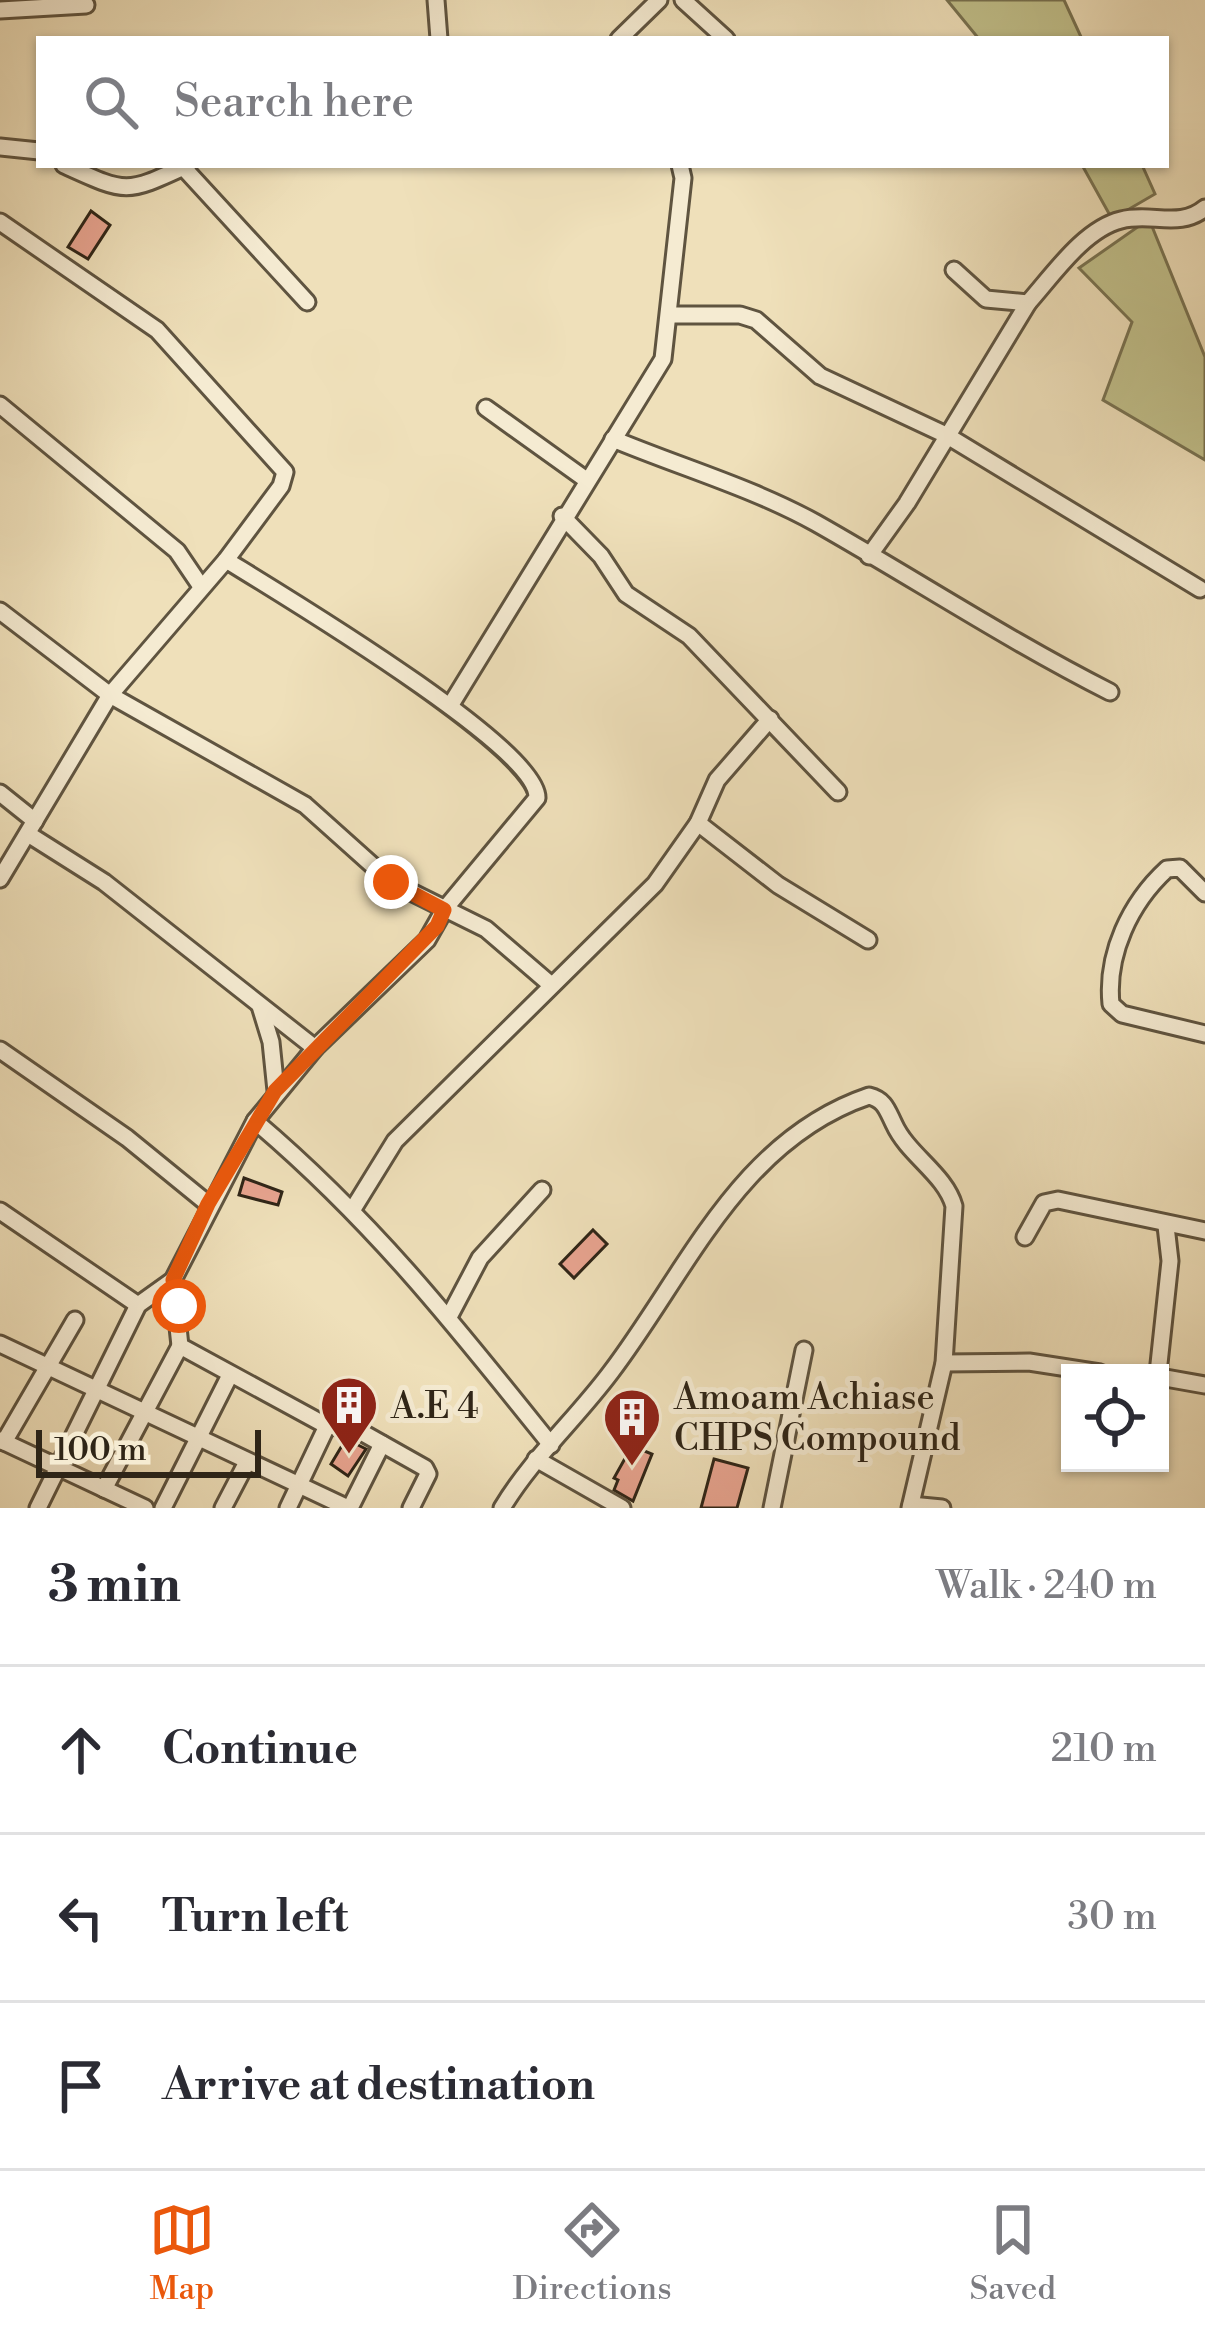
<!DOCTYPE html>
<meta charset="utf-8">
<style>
:root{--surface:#fff;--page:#f7f7f7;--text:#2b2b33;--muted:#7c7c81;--line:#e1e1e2;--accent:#ea580c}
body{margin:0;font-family:"Libre Bodoni",serif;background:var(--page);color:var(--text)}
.controls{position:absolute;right:36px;bottom:36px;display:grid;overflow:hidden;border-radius:0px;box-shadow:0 3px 9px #0004}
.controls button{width:108px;height:108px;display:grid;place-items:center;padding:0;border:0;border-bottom:3px solid var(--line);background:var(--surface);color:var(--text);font:60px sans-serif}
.scale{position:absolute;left:36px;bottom:30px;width:225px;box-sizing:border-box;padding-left:12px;border:6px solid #2f2517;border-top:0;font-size:33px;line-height:42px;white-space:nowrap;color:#2f2517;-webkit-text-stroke:9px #f5ebd2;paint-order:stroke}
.stop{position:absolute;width:36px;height:36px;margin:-27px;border:9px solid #ea580c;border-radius:50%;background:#fff}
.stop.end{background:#ea580c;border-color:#fff;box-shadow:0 3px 12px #0008}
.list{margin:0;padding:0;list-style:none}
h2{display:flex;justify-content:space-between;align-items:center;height:156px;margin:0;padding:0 48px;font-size:51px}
h2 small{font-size:39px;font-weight:400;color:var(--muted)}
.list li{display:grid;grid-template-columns:78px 1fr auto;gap:36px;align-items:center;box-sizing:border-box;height:168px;padding:0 48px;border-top:3px solid var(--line)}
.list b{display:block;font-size:45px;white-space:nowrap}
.list em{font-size:39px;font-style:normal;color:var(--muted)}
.icon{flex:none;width:66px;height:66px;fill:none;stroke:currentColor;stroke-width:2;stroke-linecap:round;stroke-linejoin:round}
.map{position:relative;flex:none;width:1205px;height:1508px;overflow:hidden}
.search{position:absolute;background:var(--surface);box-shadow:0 3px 9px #0004;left:36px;right:36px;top:36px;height:132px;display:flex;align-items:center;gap:30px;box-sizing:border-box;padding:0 42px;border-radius:0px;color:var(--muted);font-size:45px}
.sheet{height:660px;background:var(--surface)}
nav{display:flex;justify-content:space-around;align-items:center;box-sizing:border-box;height:168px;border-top:3px solid var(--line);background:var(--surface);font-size:33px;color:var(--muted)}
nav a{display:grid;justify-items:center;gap:6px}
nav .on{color:var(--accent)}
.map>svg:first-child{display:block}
.green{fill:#c1c08b;stroke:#787251;stroke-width:3}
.building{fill:#e8a490;stroke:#2f2517;stroke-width:3}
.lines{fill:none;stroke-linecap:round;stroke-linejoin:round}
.minor-casing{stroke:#5f5440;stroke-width:21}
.minor{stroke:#f5ebd2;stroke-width:15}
.route{stroke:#ea580c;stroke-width:15}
.labels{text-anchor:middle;stroke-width:10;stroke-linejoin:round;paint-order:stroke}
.poi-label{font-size:36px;fill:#2f2517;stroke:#f5ebd2;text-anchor:start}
</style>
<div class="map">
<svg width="1205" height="1508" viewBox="0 0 1205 1508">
<rect width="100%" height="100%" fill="#efe0ba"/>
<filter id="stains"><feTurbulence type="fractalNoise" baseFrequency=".00167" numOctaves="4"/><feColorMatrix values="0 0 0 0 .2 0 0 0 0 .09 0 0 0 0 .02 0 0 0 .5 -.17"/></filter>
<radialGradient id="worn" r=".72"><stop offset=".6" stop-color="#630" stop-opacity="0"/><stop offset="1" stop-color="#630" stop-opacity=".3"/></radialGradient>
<g class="green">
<path d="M947 0H1064L1082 39H979Z"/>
<path d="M1082 165H1142L1155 194 1112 219Z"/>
<path d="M1149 219 1205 357V460L1103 400 1132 322 1079 268Z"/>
</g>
<g class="building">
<path d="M91 211 110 225 88 259 68 247Z"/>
<path d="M244 1178 282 1192 278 1205 239 1195Z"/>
<path d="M593 1230 607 1244 574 1278 560 1264Z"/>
<path d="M346 1439 366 1449 348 1476 331 1464Z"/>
<path d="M632 1446 652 1454 633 1501 614 1490 618 1480 614 1478Z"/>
<path d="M714 1459 748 1468 737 1508H701Z"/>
</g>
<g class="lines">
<defs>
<g id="minor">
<path d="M436 0 439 39"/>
<path d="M683 0 726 39"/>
<path d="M0 10 86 5"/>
<path d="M619 39 659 0"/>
<path d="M0 147 39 151"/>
<path d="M64 165C128 194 125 194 188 165"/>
<path d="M183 167 307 302"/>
<path d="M0 222 157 330 285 472 281 486 226 560 110 695 0 879"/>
<path d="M954 270 986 299 1028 303"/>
<path d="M671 315H740L756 320 820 376 946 435 1200 589"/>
<path d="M0 405 177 551 200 585"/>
<path d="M486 408 585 479"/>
<path d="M613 439C680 467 753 488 816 523 915 579 1009 641 1110 692"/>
<path d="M562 516 601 556 626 594 689 636 838 792"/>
<path d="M869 556 907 503 1028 303C1053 275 1084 229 1121 220 1151 212 1180 229 1205 208"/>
<path d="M0 611 110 695 305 805 391 882 486 929 550 984"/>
<path d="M450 706 663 359 683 178 680 165"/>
<path d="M0 793 35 821"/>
<path d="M698 823 778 885 868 940"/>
<path d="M28 834 104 882 315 1048"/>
<path d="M1205 893 1180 868 1167 869C1130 903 1106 954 1111 1004L1122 1014 1205 1034"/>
<path d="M260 1006 271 1042 276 1091"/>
<path d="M0 1050 127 1138 208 1204"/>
<path d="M255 1121C373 1221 455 1325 551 1445"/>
<path d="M353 1209 395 1141 655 884 698 823 717 780 770 719"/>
<path d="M0 1211 138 1305"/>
<path d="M1025 1237 1044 1203 1058 1200 1205 1231"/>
<path d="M173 1280 180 1346 327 1426 354 1428 425 1468 428 1474 411 1508"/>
<path d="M450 1315 480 1258 542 1190"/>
<path d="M0 1344 348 1508"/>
<path d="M944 1363 1029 1362 1100 1373"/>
<path d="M1158 1373 1170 1261 1166 1226"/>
<path d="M1160 1377 1205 1385"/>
<path d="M0 1440 145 1508"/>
<path d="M4 1442 75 1320"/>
<path d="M536 1459 622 1508"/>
<path d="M104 1489 180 1346"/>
<path d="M911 1505 942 1508"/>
<path d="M38 1508 138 1305 173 1280 255 1121 315 1048 427 940 444 910 537 798C539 748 276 591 226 560"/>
<path d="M163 1508 230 1375"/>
<path d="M223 1508 247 1462"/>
<path d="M288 1508 327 1426"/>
<path d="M350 1508 382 1444"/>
<path d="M502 1508C532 1458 576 1419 611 1372 687 1272 739 1140 869 1096 885 1100 887 1110 894 1124 908 1155 945 1174 954 1206L944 1363 910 1508"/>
<path d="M772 1508 804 1350"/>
</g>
</defs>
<use href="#minor" class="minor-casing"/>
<use href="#minor" class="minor"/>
</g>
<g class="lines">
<path class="route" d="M179 1306 173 1280 208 1204 275 1091 437 926 444 910 391 882"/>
</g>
<defs>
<symbol id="building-pin" viewBox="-11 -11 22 30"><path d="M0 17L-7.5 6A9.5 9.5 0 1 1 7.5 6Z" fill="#8f2418" stroke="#f5ebd2"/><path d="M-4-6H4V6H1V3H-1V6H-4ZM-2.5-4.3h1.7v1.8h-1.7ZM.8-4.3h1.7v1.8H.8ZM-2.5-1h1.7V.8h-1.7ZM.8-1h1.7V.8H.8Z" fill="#fff"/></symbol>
</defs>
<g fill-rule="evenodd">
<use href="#building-pin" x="316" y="1372" width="66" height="90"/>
<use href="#building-pin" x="599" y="1384" width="66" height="90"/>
</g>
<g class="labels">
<g class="poi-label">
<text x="674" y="1409">Amoam Achiase<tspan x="674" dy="41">CHPS Compound</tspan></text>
<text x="391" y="1418">A.E 4</text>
</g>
</g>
<rect width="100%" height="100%" filter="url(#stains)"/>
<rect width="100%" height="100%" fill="url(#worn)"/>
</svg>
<div class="controls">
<button><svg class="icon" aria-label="locate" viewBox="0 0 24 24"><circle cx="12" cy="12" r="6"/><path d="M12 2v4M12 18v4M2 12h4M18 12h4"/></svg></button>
</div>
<div class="scale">100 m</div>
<div class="stop" style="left:179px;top:1306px"></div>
<div class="stop end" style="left:391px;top:882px"></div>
<div class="search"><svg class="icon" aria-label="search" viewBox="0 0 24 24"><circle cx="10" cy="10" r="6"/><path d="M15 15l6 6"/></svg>Search here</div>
</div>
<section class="sheet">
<h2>3 min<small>Walk · 240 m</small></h2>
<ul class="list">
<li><svg class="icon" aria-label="ahead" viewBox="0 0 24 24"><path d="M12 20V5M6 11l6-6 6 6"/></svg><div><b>Continue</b></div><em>210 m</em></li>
<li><svg class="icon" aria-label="left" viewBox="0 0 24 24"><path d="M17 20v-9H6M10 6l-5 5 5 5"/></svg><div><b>Turn left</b></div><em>30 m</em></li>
<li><svg class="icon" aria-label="arrive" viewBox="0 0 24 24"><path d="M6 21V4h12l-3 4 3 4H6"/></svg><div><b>Arrive at destination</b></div></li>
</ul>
</section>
<nav>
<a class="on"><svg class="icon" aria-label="map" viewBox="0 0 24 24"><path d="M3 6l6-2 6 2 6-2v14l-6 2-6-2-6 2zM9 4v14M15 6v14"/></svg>Map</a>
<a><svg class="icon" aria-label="directions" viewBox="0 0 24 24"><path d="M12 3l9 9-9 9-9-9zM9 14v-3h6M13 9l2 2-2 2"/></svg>Directions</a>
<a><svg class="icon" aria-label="saved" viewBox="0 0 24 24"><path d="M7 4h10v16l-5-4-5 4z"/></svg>Saved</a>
</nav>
